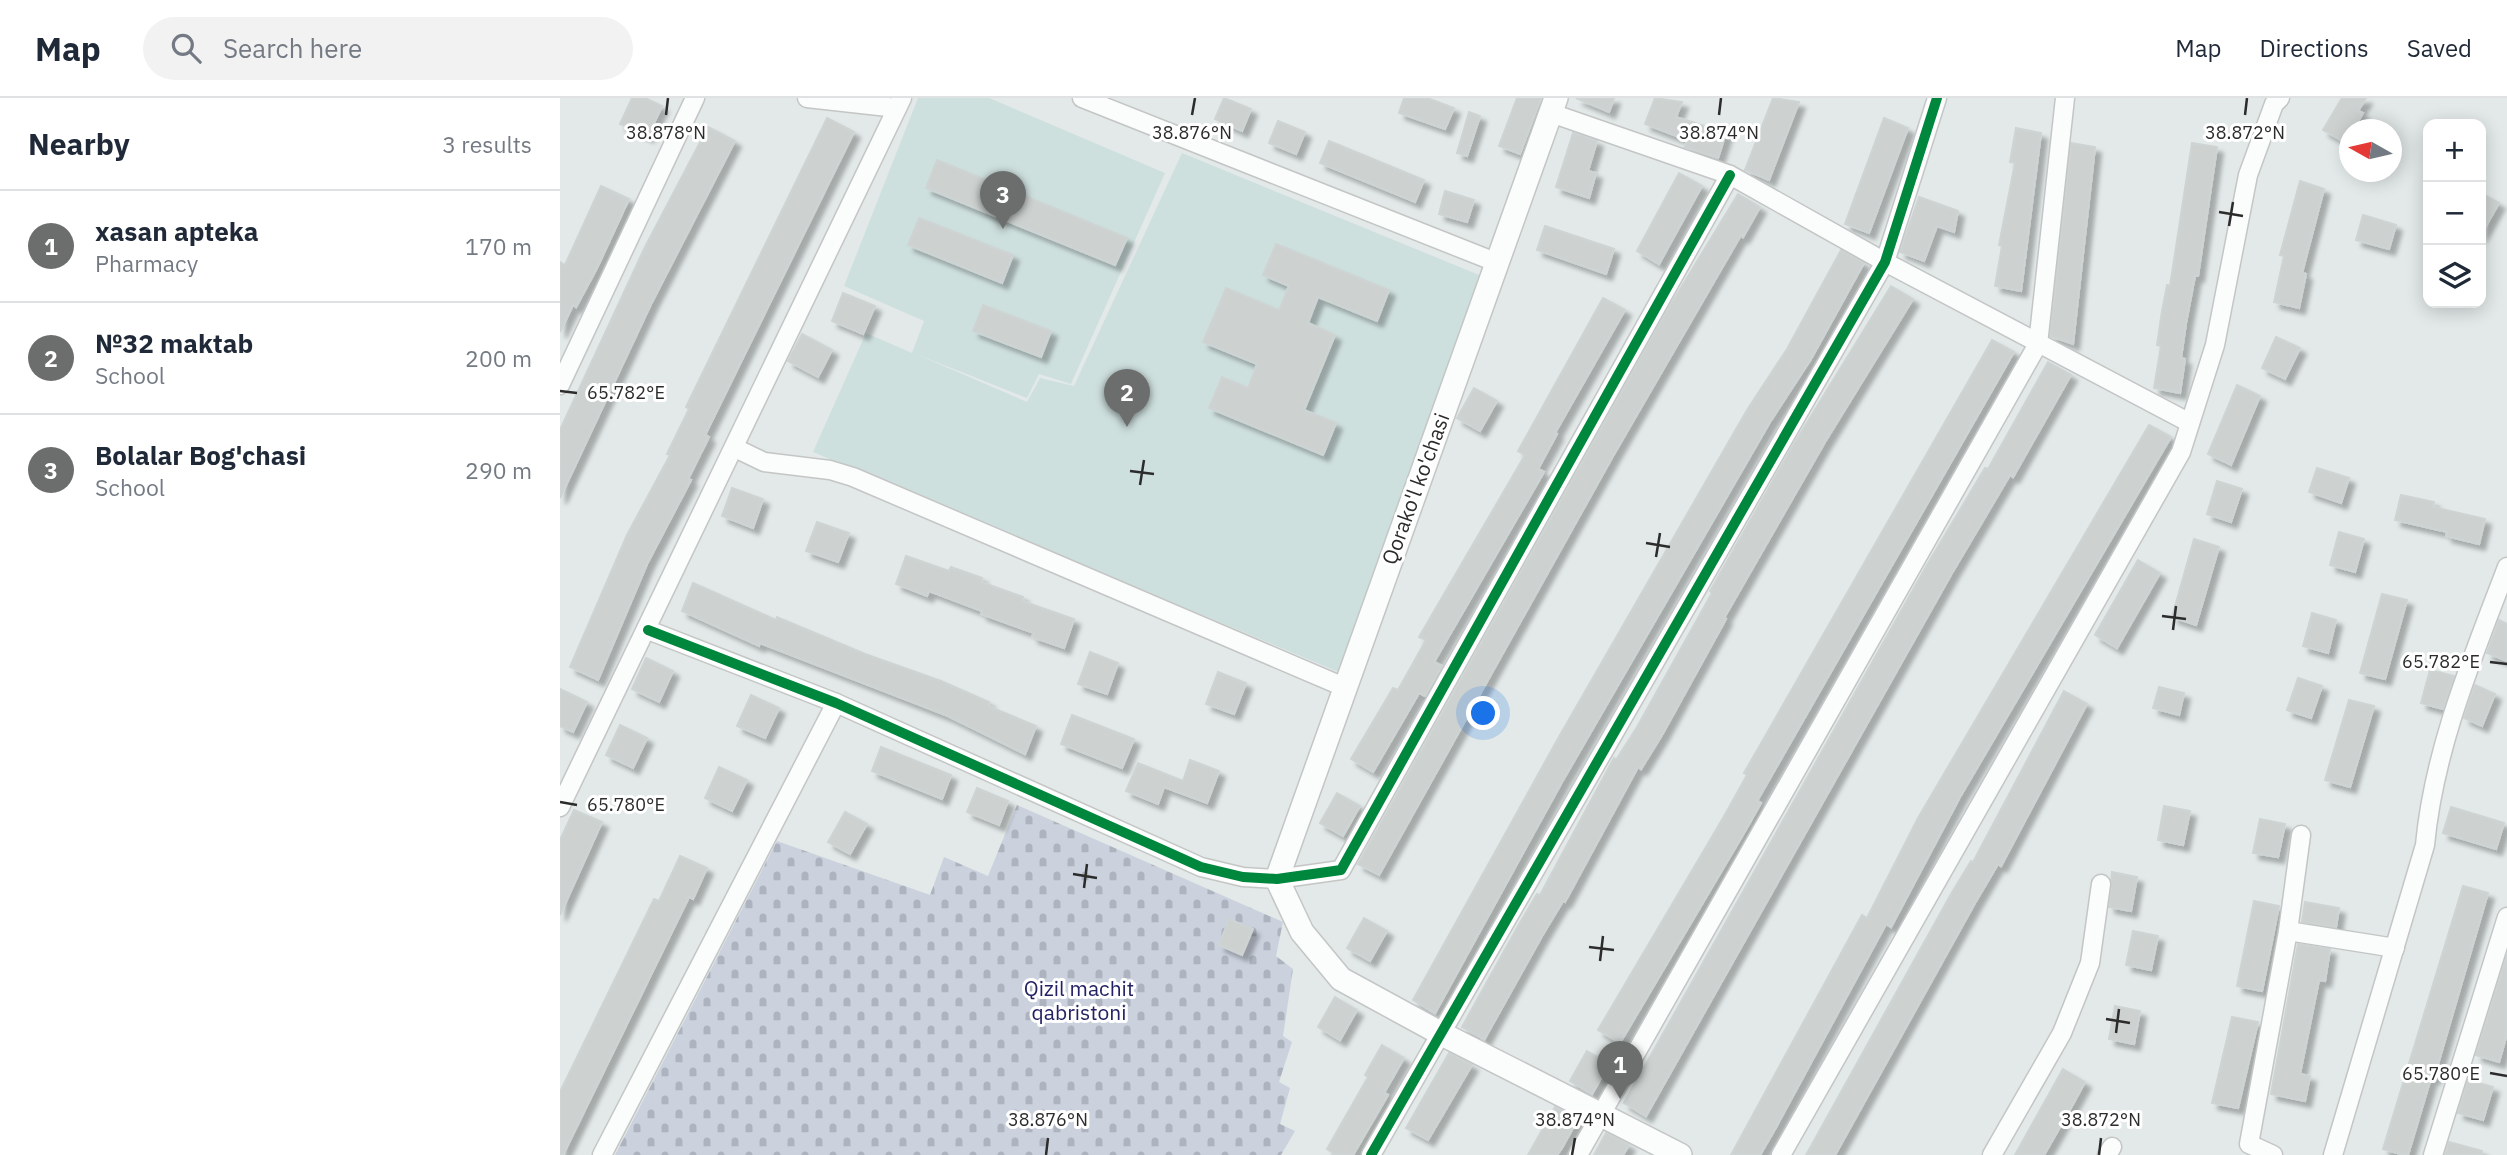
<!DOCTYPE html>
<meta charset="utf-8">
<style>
:root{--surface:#fff;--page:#f2f2f3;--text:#1f2937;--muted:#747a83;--line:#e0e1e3;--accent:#6c6e6e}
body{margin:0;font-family:"IBM Plex Sans",sans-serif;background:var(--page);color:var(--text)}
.controls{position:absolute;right:21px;top:21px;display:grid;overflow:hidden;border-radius:14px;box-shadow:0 4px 18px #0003}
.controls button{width:63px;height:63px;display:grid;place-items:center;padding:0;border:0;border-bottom:2px solid var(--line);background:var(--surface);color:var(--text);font:35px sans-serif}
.compass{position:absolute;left:1779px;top:21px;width:63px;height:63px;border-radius:50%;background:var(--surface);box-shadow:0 4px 18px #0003;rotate:278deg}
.you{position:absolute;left:924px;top:616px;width:24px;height:24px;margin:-18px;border:5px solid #fff;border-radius:50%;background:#1a73e8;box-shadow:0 0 0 10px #1a73e833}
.badge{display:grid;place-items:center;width:46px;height:46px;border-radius:50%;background:var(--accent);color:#fff;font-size:23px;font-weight:700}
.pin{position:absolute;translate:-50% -58px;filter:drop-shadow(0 2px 4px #0008)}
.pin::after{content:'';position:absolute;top:37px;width:24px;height:21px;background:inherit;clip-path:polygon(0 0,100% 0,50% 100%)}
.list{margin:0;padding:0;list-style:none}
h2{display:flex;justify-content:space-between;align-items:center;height:91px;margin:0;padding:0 28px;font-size:30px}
h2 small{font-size:23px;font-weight:400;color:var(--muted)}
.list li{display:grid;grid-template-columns:46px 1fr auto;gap:21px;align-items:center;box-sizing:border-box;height:112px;padding:0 28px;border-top:2px solid var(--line)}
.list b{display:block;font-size:26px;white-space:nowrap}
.list p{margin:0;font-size:23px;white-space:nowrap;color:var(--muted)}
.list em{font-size:23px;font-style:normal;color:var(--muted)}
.icon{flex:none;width:38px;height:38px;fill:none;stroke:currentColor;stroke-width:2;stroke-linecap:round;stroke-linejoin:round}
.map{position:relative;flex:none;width:1947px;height:1057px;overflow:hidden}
header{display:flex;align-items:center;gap:42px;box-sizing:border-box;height:98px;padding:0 35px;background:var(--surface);border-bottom:2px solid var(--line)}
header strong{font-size:33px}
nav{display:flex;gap:38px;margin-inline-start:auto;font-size:24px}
.search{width:490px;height:63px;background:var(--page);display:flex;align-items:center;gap:18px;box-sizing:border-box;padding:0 24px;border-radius:38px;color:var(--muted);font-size:26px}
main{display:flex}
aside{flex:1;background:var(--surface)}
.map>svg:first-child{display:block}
.education{fill:#cee0de}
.cemetery{fill:url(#cemetery-stones)}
.building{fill:#cdd2d1;stroke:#ced4d3;stroke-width:2;filter:url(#shadow)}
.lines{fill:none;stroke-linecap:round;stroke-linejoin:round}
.minor-casing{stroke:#c4c6c5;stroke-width:21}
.tertiary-casing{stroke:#c4c6c5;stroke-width:26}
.minor{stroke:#fbfcfc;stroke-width:18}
.tertiary{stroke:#fbfcfc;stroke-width:23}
.cycleway-casing{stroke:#fff;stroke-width:15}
.cycleway{stroke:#00873e;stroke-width:10}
.ticks{fill:none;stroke:#2c2c2c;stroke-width:2.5}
.labels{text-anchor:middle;stroke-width:6;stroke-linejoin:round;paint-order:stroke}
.street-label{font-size:21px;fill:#2c2c2c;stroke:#fff}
.park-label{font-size:21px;fill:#232164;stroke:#fff}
.ticks-label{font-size:18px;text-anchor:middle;fill:#2c2c2c;stroke:#fff;stroke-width:6;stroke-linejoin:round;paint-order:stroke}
</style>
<header>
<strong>Map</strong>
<div class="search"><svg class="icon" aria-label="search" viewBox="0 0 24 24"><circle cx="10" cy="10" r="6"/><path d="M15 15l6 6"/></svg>Search here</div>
<nav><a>Map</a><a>Directions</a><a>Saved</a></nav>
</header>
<main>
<aside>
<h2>Nearby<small>3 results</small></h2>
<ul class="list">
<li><span class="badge">1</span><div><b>xasan apteka</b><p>Pharmacy</p></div><em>170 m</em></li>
<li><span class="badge">2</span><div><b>№32 maktab</b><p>School</p></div><em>200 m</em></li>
<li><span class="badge">3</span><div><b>Bolalar Bog'chasi</b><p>School</p></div><em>290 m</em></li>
</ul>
</aside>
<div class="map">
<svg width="1947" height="1057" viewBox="0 0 1947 1057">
<defs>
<pattern id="cemetery-stones" width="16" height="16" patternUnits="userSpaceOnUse" patternTransform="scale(1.75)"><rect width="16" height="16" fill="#cbd2de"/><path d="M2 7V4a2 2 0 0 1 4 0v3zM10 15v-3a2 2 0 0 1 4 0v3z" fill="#aeb4bf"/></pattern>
<filter id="shadow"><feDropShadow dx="6" dy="6" stdDeviation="2" flood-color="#0004"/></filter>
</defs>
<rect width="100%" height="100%" fill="#e2e9e8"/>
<path class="education" d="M358 0H429L605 75 511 286 479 276 467 300 356 256 467 304 480 280 514 288 622 55 924 179 781 575 253 354 306 235 352 255 364 223 284 188Z"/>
<path class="cemetery" d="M457 707 723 824 716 858 733 871 723 938 732 944 719 984 730 990 720 1026 735 1033 721 1057H55L217 743 370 797 384 759 428 778Z"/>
<g class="building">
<path d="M72 0H85L102 8 88 38 60 26Z"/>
<path d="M664 0 691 11 682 33 655 21Z"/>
<path d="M844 0H867L894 10 885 31 839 15Z"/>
<path d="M957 0H981L960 56 939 48Z"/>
<path d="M1016 0H1054L1049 14Z"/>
<path d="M1095 0 1122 4 1116 19 1166 35 1158 60 1125 49 1127 42 1085 26Z"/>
<path d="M1213 0 1239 4 1209 82 1185 72Z"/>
<path d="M1782 0H1806L1798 13 1803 15 1793 32H1789L1786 45 1763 32Z"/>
<path d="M909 14 920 18 907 58 897 55Z"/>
<path d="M267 20 294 34 145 337 149 339 128 381 131 382 87 466 38 582 10 569 67 437 110 357 107 356 129 311 126 309Z"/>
<path d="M1324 20 1348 30 1309 135 1285 126Z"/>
<path d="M718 23 745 34 736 56 709 45Z"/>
<path d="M148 29 175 43 91 206 0 400V332L85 149Z"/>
<path d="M1456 30 1481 35 1461 193 1435 188 1442 148 1439 147 1455 65 1450 64Z"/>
<path d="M1013 35 1037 43 1028 73 1036 75 1029 100 996 89Z"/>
<path d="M769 43 864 82 855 104 760 65Z"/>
<path d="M1511 45 1535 49 1513 246 1490 238Z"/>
<path d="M1632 45 1657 49 1638 178H1635L1626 225 1621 260 1625 261 1620 295 1594 290 1601 248 1597 247 1602 213 1607 187 1610 188Z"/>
<path d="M377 62 567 140 555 167 366 90Z"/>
<path d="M1119 75 1142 88 1099 166 1077 153Z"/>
<path d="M1740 83 1764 91 1742 175 1746 176 1739 210 1714 204 1724 158 1720 157Z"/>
<path d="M41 88 69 101 37 170 16 209 13 207 0 234V164L5 167Z"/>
<path d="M885 93 914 102 907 124 879 116Z"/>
<path d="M1921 95 1939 105 1921 137Z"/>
<path d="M1178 96 1200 109 1183 139 1181 137 1053 358 819 777 798 766 1108 211Z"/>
<path d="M1359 99 1398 113 1394 134 1377 128 1364 163 1340 154Z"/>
<path d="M1803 117 1836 127 1829 151 1796 142Z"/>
<path d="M359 120 453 157 442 185 348 147Z"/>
<path d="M985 128 1054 151 1046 176 977 152Z"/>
<path d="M716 146 829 192 817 223 758 199 748 225 775 237 744 312 776 325 763 357 649 310 662 279 688 290 697 266 643 244 666 190 719 212 729 188 703 177Z"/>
<path d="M1281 152 1304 165 1251 261 1210 324 1002 684 875 915 853 902 1000 637 1187 312 1227 251Z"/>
<path d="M1331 188 1353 201 1265 344 1164 520 1166 521 1102 637 1081 671 1078 669 1005 804 1003 803 982 838 924 942 920 939 902 929 958 828 977 796 980 797 1054 660 1056 662 1077 629 1152 495 1150 493 1235 344Z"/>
<path d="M283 195 315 208 303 236 272 223Z"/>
<path d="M1043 200 1065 212 995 335 997 336 978 371 984 374 874 564 882 568 865 598 859 595 813 674 791 661 833 590 838 592 866 542 859 539 965 357 958 353Z"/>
<path d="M423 207 491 233 481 259 413 233Z"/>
<path d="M242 236 272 252 258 279 228 263Z"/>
<path d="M1716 239 1740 250 1725 281 1702 270Z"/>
<path d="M1432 242 1454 254 1197 703 1201 705 1184 735 1060 945 1038 932 1163 720 1187 677 1184 675Z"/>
<path d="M1488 264 1511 277 1453 379 1450 377 1392 475 1086 1018 1064 1005 1367 467 1425 370 1428 371Z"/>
<path d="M1677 287 1700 298 1671 367 1648 356Z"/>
<path d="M914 290 937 303 920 333 897 320Z"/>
<path d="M1589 327 1611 339 1400 699 1331 829 1326 826 1214 1033 1200 1057H1171L1302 817 1307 820 1358 720Z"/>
<path d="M1757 370 1789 380 1781 405 1749 394Z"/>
<path d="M1657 383 1682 391 1671 424 1647 416Z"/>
<path d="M172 390 203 401 193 430 162 418Z"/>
<path d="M1841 397 1874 404 1873 409 1925 421 1919 446 1886 438 1887 434 1835 422Z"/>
<path d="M257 424 289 435 278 464 246 453Z"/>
<path d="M1779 434 1804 441 1795 474 1770 467Z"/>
<path d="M1634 441 1659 449 1636 527 1612 519Z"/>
<path d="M346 458 389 473 391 469 422 480 421 484 463 499 462 503 514 521 504 550 472 539 474 535 421 516 422 513 369 493 367 498 336 486Z"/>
<path d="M1578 462 1600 475 1557 550 1535 537Z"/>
<path d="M133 485 216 522 217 519 305 556 381 583 429 604 428 608 476 628 465 656 388 618 200 545 199 548 122 513Z"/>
<path d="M1822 496 1847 502 1825 581 1800 575Z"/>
<path d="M1752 515 1776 522 1768 555 1743 548Z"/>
<path d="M1939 522 1947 526V563L1927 555Z"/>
<path d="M530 554 558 565 547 596 518 586Z"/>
<path d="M86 560 113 573 99 604 72 591Z"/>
<path d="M1870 572 1894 578 1883 611 1861 605Z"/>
<path d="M658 574 686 585 674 616 646 606Z"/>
<path d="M1738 580 1762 588 1751 620 1727 612Z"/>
<path d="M1915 587 1935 596 1922 628 1904 620Z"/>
<path d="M1599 589 1624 595 1619 617 1593 610Z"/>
<path d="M0 591 27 604 13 634 0 628Z"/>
<path d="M1504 593 1527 606 1441 768 1438 766 1415 805 1275 1057H1246L1391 796 1411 763 1413 764Z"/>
<path d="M191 597 219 610 205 640 177 628Z"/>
<path d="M1789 602 1814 608 1790 689 1765 682Z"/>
<path d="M512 617 574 641 562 670 501 646Z"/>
<path d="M60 627 87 640 73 670 46 657Z"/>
<path d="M321 649 391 677 382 701 312 673Z"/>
<path d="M630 662 659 673 647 705 604 689 598 706 566 693 578 665 623 683Z"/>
<path d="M159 669 187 682 172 713 145 700Z"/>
<path d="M417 690 448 703 439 727 407 714Z"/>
<path d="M777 695 800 708 783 738 760 725Z"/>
<path d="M1604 708 1630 713 1623 747 1598 742Z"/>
<path d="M1891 709 1944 725 1936 751 1883 735Z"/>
<path d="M14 712 42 724 0 817V742Z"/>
<path d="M285 714 307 726 290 756 268 744Z"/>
<path d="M1700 721 1725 726 1718 759 1693 755Z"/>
<path d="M120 758 147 770 133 801 129 799 3 1057H0V994L94 801 99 803Z"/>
<path d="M1552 774 1577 779 1571 813 1549 809Z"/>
<path d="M1903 788 1928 795 1874 980H1871L1848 1057H1844L1823 1051Z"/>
<path d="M1694 803 1719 808 1702 893 1677 888Z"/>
<path d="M1745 804 1779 810 1776 829 1742 824Z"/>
<path d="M804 820 827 833 810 863 787 850Z"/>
<path d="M669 821 693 831 682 857 659 847Z"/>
<path d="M1573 833 1598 838 1591 872 1566 867Z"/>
<path d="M1738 846 1770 851 1765 883 1759 882 1740 976 1750 978 1745 1003 1711 996Z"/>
<path d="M1947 857V936L1939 964 1916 957Z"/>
<path d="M775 899 797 912 780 942 758 929Z"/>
<path d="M1555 908 1580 913 1574 946 1549 941Z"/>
<path d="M1672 919 1698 924 1678 1010 1652 1005Z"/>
<path d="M822 947 844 960 824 995 828 997 793 1057H776L767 1051 808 979 805 977Z"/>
<path d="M1027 953 1049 966 1032 996 1010 983Z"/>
<path d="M889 955 912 967 868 1042 846 1030Z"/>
<path d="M1503 971 1525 984 1512 1008 1484 1057H1455Z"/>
<path d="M1908 982 1933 989 1923 1022 1898 1015Z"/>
<path d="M995 1009 1018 1021 1002 1050 997 1057H968Z"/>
<path d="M1046 1035 1069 1047 1063 1057H1034Z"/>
<path d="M1889 1044 1922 1053V1057H1885Z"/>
</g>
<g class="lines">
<defs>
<g id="minor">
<path d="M247 0 337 10"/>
<path d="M522 0 938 165"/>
<path d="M991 15 1170 77 1325 164 1630 325"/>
<path d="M0 287 135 0"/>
<path d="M175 350 204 364 270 372 293 379 784 589"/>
<path d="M88 532 276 605 641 769 683 779 717 781 781 772 1170 77"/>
<path d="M0 709 342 0"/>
<path d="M1728 833 1835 850"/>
<path d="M42 1057 276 605"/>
<path d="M811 1057 1325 164 1377 0"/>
<path d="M1018 1057 1478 246 1505 0"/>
<path d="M1221 1057 1621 354 1655 247 1688 77 1714 6 1720 0"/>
<path d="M1432 1057 1502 935 1530 865 1541 786"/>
<path d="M1547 1057 1552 1049"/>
<path d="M1713 1057 1689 1046 1728 833 1741 737"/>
<path d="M1773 1057 1865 747C1874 650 1913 559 1947 469"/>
<path d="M1873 1057 1947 819"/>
</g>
<path id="tertiary" d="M996 0 717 781 742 834 781 881 880 935 1120 1057"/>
</defs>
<use href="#minor" class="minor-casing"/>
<use href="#tertiary" class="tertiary-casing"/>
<use href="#minor" class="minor"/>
<use href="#tertiary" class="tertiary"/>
<defs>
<g id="cycleway">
<path d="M88 532 276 605 641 769 683 779 717 781 781 772 1170 77"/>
<path d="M811 1057 1325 164 1377 0"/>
</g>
</defs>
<use href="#cycleway" class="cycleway-casing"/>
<use href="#cycleway" class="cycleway"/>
</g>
<path class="ticks" d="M106 17 108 0M632 17 635 0M1159 17 1161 0M1685 17 1687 0M1659 114 1683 118M1669 128 1673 104M0 293 17 295M570 373 594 376M580 387 584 362M1086 445 1110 449M1096 459 1100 435M1602 518 1626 521M1613 532 1616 508M1930 564 1947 566M0 704 17 707M513 776 537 780M524 790 527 766M1029 849 1054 852M1040 863 1043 838M1546 921 1570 925M1556 935 1559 911M1930 975 1947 978M486 1057 488 1040M1012 1057 1015 1040M1539 1057 1541 1040"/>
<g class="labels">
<g class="street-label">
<text transform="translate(856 391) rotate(-70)" y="7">Qorako'l ko'chasi</text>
</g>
<g class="park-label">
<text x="519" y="898">Qizil machit<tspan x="519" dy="24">qabristoni</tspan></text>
</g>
</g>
<g class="ticks-label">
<text x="106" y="41">38.878°N</text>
<text x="632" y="41">38.876°N</text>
<text x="1159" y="41">38.874°N</text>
<text x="1685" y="41">38.872°N</text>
<text x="66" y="301">65.782°E</text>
<text x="1881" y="570">65.782°E</text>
<text x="66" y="713">65.780°E</text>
<text x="1881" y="982">65.780°E</text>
<text x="488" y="1028">38.876°N</text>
<text x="1015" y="1028">38.874°N</text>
<text x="1541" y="1028">38.872°N</text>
</g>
</svg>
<div class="controls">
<button>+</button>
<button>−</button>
<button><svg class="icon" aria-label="layers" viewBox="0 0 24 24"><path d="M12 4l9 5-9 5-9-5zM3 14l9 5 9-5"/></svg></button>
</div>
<svg class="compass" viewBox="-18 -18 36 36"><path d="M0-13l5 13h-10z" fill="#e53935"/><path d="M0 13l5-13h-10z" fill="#747a83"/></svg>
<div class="you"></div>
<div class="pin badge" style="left:1060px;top:1001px">1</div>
<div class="pin badge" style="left:567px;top:329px">2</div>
<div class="pin badge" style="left:443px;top:131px">3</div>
</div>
</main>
